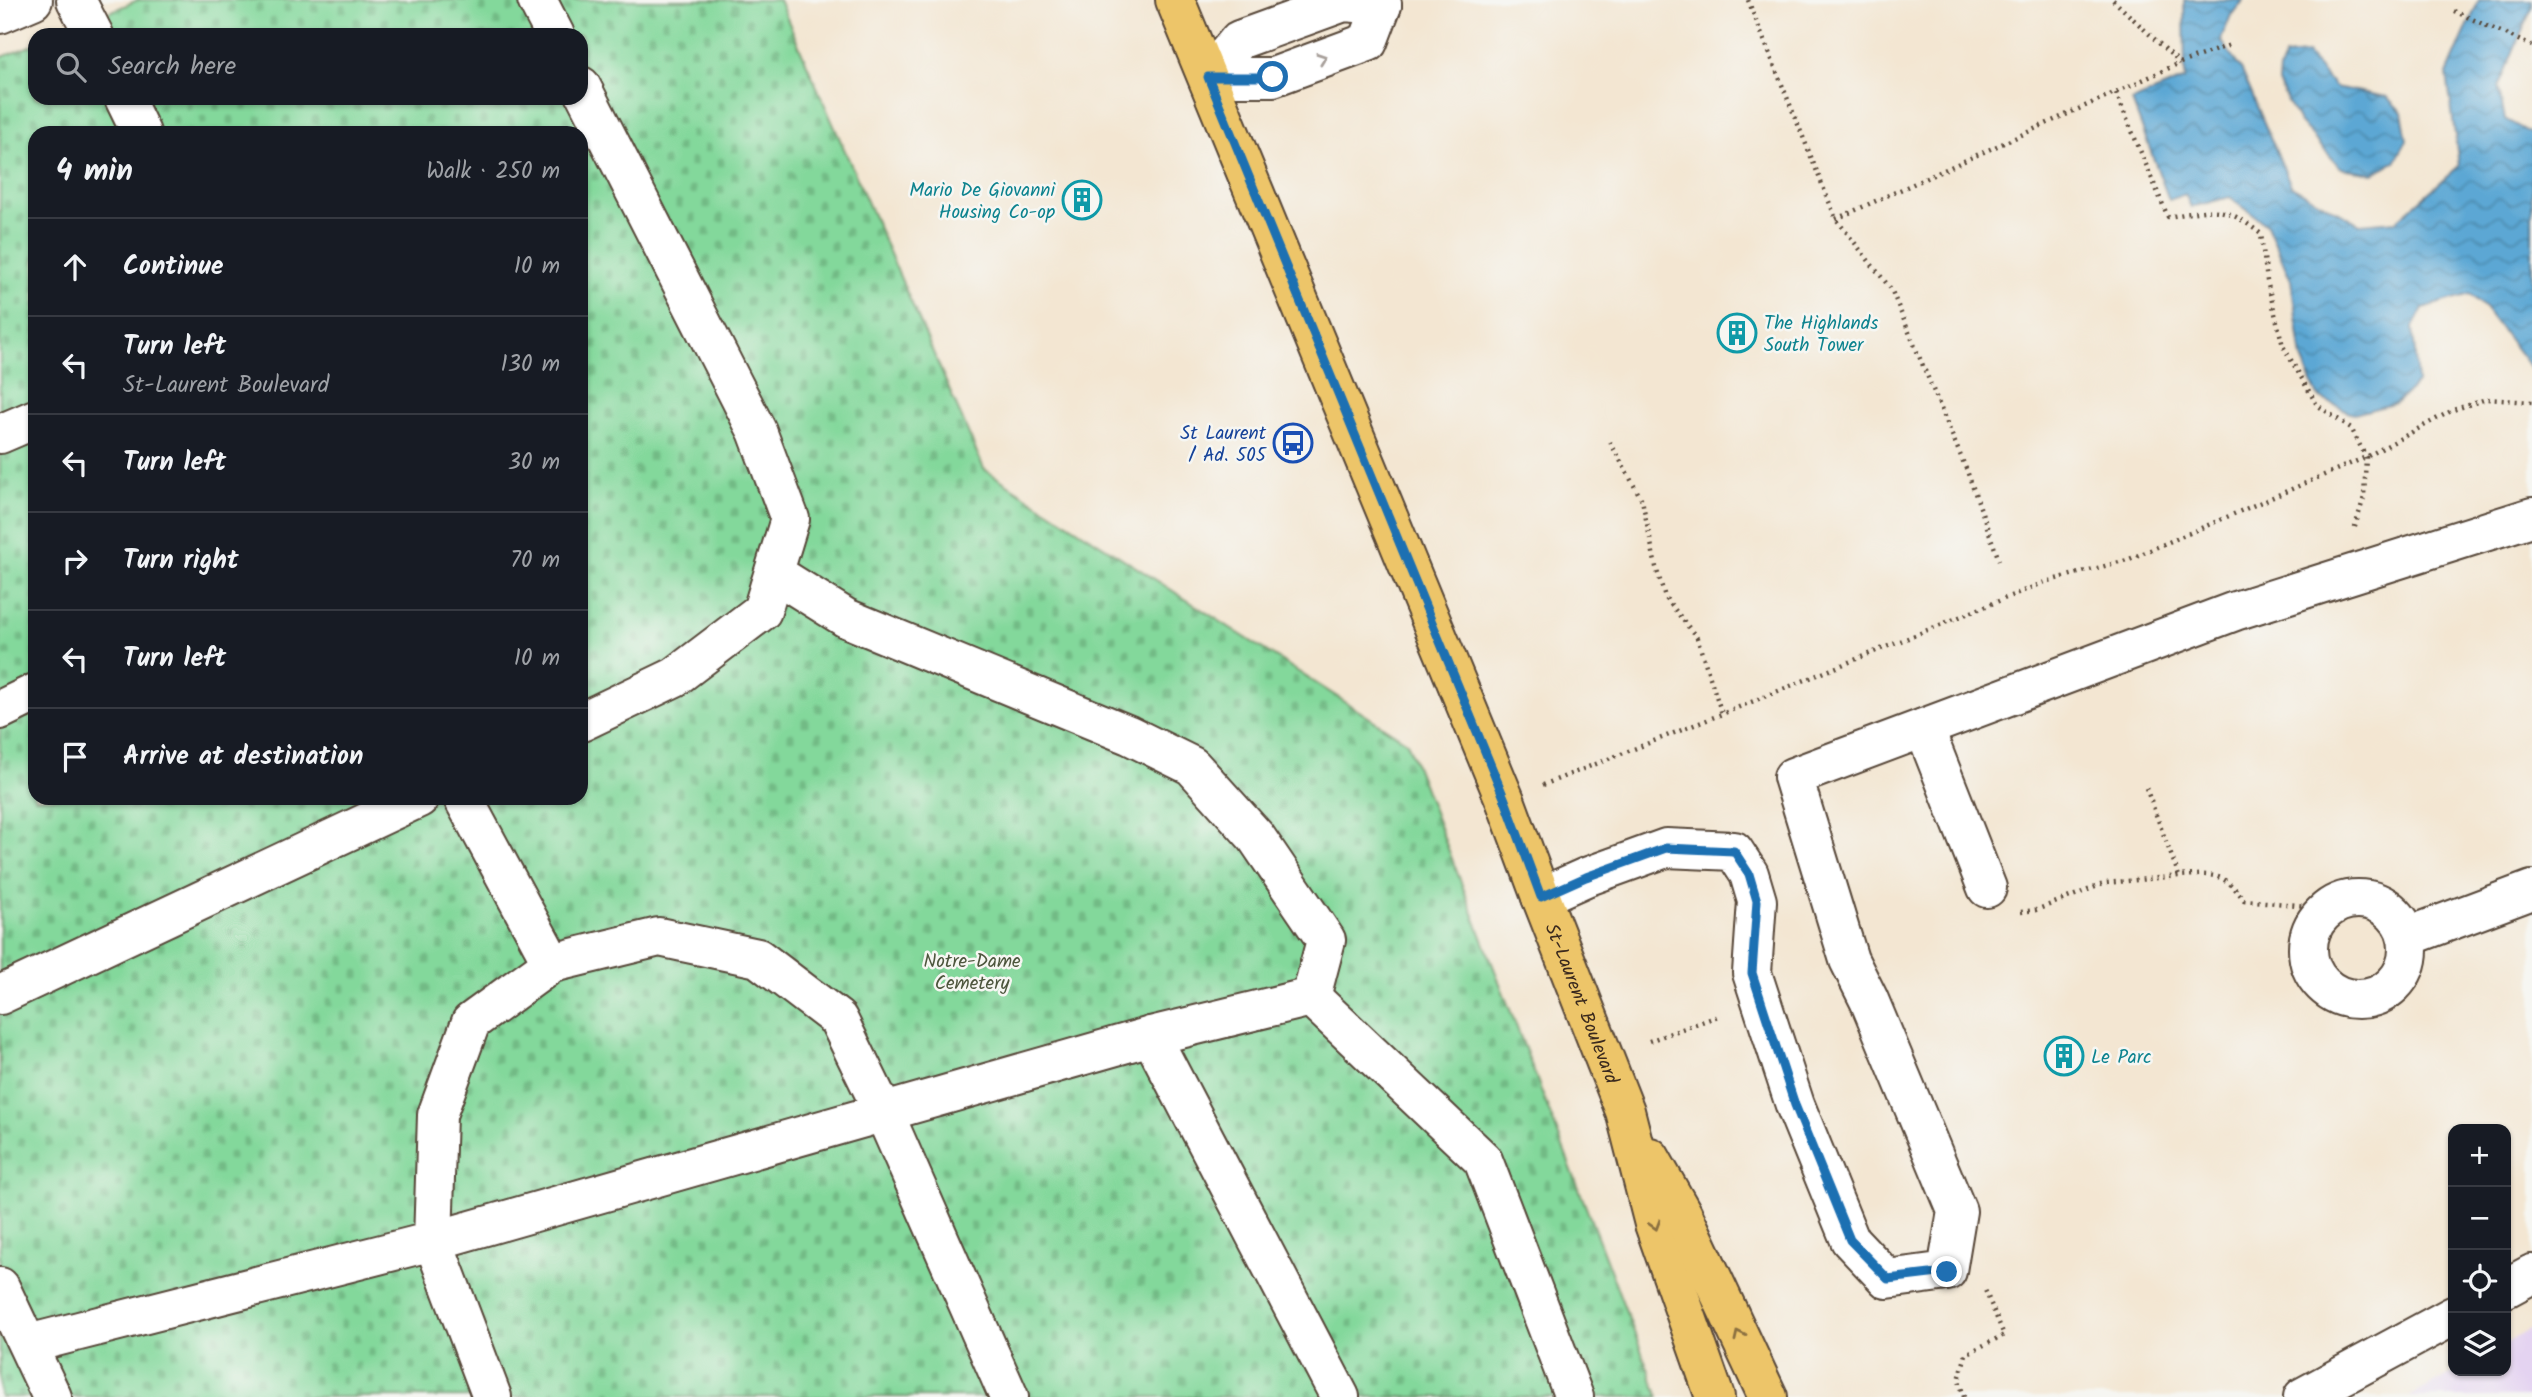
<!DOCTYPE html>
<meta charset="utf-8">
<style>
:root{--surface:#171b24;--page:#242831;--text:#f1f3f6;--muted:#9ea1a6;--line:#363941}
body{margin:0;font-family:Kalam,sans-serif;background:var(--page);color:var(--text)}
.controls{position:absolute;right:21px;bottom:21px;display:grid;overflow:hidden;border-radius:14px;box-shadow:0 2px 5px #0004}
.controls button{width:63px;height:63px;display:grid;place-items:center;padding:0;border:0;border-bottom:2px solid var(--line);background:var(--surface);color:var(--text);font:35px sans-serif}
.stop{position:absolute;width:21px;height:21px;margin:-16px;border:5px solid #1f6fb2;border-radius:50%;background:#fff}
.stop.end{background:#1f6fb2;border-color:#fff;box-shadow:0 2px 7px #0008}
.list{margin:0;padding:0;list-style:none}
h2{display:flex;justify-content:space-between;align-items:center;height:91px;margin:0;padding:0 28px;font-size:30px}
h2 small{font-size:23px;font-weight:400;color:var(--muted)}
.list li{display:grid;grid-template-columns:46px 1fr auto;gap:21px;align-items:center;box-sizing:border-box;height:98px;padding:0 28px;border-top:2px solid var(--line)}
.list b{display:block;font-size:26px;white-space:nowrap}
.list p{margin:0;font-size:23px;white-space:nowrap;color:var(--muted)}
.list em{font-size:23px;font-style:normal;color:var(--muted)}
.icon{flex:none;width:38px;height:38px;fill:none;stroke:currentColor;stroke-width:2;stroke-linecap:round;stroke-linejoin:round}
.map{position:relative;flex:none;width:2532px;height:1397px;overflow:hidden}
.search{position:absolute;background:var(--surface);box-shadow:0 2px 5px #0004;left:28px;top:28px;width:560px;height:77px;display:flex;align-items:center;gap:18px;box-sizing:border-box;padding:0 24px;border-radius:21px;color:var(--muted);font-size:26px}
.panel{position:absolute;background:var(--surface);box-shadow:0 2px 5px #0004;left:28px;top:126px;width:560px;height:679px;border-radius:21px}
.map>svg:first-child{display:block}
.built{fill:#e4d3f1}
.cemetery{fill:url(#cemetery-stones);stroke:#5f815c;stroke-width:2;fill-rule:evenodd}
.water{fill:url(#water-waves);stroke:#4b6879;stroke-width:2}
.lines{fill:none;stroke-linecap:round;stroke-linejoin:round}
.minor-casing{stroke:#574639;stroke-width:42}
.major-casing{stroke:#574639;stroke-width:42}
.path{stroke:#574639;stroke-width:4.5;stroke-dasharray:2 5;stroke-linecap:butt}
.minor{stroke:#fff;stroke-width:38}
.major{stroke:#edc569;stroke-width:38}
.oneway{stroke:#a79f9a}
.oneway2{stroke:#8b7040}
.route{stroke:#1f6fb2;stroke-width:9}
.labels{text-anchor:middle;stroke-width:5;stroke-linejoin:round;paint-order:stroke}
.culture-label{font-size:19px;fill:#0d838f;stroke:#f6f6f2;text-anchor:start}
.transit-label{font-size:19px;fill:#164399;stroke:#f6f6f2;text-anchor:end}
.park-label{font-size:19px;fill:#4d563d;stroke:#f6f6f2}
.street-label{font-size:19px;fill:#3b2a1e;stroke:#f6f6f2}
</style>
<div class="map">
<svg width="2532" height="1397" viewBox="0 0 2532 1397">
<defs>
<pattern id="cemetery-stones" width="16" height="16" patternUnits="userSpaceOnUse" patternTransform="scale(1.75)"><rect width="16" height="16" fill="#83d89b"/><path d="M2 7V4a2 2 0 0 1 4 0v3zM10 15v-3a2 2 0 0 1 4 0v3z" fill="#72ba85"/></pattern>
<pattern id="water-waves" width="16" height="10" patternUnits="userSpaceOnUse" patternTransform="scale(1.75)"><rect width="16" height="10" fill="#5ba7d4"/><path d="M0 5q4-4 8 0t8 0" fill="none" stroke="#4c88ab"/></pattern>
</defs>
<rect width="100%" height="100%" fill="#f6f6f2"/>
<filter id="ink" filterUnits="userSpaceOnUse"><feTurbulence type="fractalNoise" baseFrequency=".0143" numOctaves="2"/><feDisplacementMap in="SourceGraphic" scale="14" xChannelSelector="R" yChannelSelector="G"/><feConvolveMatrix kernelMatrix="1 2 1 2 8 2 1 2 1" color-interpolation-filters="sRGB"/></filter>
<filter id="wash" filterUnits="userSpaceOnUse"><feTurbulence type="fractalNoise" baseFrequency=".00686" numOctaves="4" result="noise"/><feDisplacementMap in="SourceGraphic" scale="28" xChannelSelector="R" yChannelSelector="G"/><feGaussianBlur stdDeviation="1.57" result="paint"/><feColorMatrix in="noise" values="0 0 0 0 0 0 0 0 0 0 0 0 0 0 0 0 0 1.4 0 .05"/><feComposite in="paint" operator="in"/></filter>
<g filter="url(#wash)">
<rect width="100%" height="100%" fill="#f3e6d2"/>
<path class="built" d="M2532 1328V1397H2409L2456 1371H2506V1343Z"/>
<path class="cemetery" d="M138 0H779L984 469 1407 742 1659 1397H0V58L35 44V98H581V35H55ZM35 133H581V798H35Z"/>
<g class="water">
<path d="M2184 0H2244L2231 15 2221 40 2242 71 2291 186 2360 224 2396 221 2459 166 2447 74 2479 0H2532V7L2498 87 2505 119 2532 134V370L2485 308 2470 294 2423 308 2413 327 2417 383 2396 403 2354 414 2318 397 2302 359 2291 280 2267 225 2230 197 2191 207 2185 194 2169 200 2132 101 2185 79Z"/>
<path d="M2307 54 2335 87 2387 97 2402 112 2407 140 2395 162 2373 173 2341 168 2299 122 2278 83 2279 70 2285 56Z"/>
</g>
</g>
<g filter="url(#ink)">
<g class="lines">
<defs>
<g id="minor">
<path d="M76 0 94 35"/>
<path d="M537 0 555 35"/>
<path d="M0 14 33 0"/>
<path d="M1208 77H1273L1368 42 1382 5 1381 0"/>
<path d="M1208 77 1239 40 1344 2 1382 5"/>
<path d="M581 86 757 431 790 519 762 611 675 677 581 722"/>
<path d="M124 98 141 133"/>
<path d="M0 434 35 419"/>
<path d="M774 573 846 618 1129 735 1192 766 1256 837 1326 940 1311 997"/>
<path d="M0 710 35 693"/>
<path d="M1924 728 1987 888"/>
<path d="M463 798 552 963"/>
<path d="M1541 897 1586 877 1666 848 1734 851 1749 874 1757 901 1752 973 1795 1105 1850 1240 1887 1279 1947 1271 1957 1211 1869 1000 1849 960 1793 777 2235 611 2532 517"/>
<circle cx="2358" cy="949" r="50"/>
<path d="M2407 937 2532 890"/>
<path d="M0 995 419 798"/>
<path d="M1151 1036 1340 1397"/>
<path d="M0 1287 52 1397"/>
<path d="M2506 1288 2532 1274"/>
<path d="M28 1344 433 1241 1151 1036 1311 997 1483 1160 1574 1397"/>
<path d="M492 1397 433 1241 437 1115 471 1022 552 963 659 937 758 958 838 1019 884 1113 1009 1397"/>
<path d="M2303 1397 2453 1316"/>
</g>
<g id="major">
<path id="s1" d="M1175 0 1505 800 1541 897 1625 1111 1654 1224 1715 1397"/>
<path d="M1650 1157 1683 1215 1768 1397"/>
</g>
</defs>
<use href="#minor" class="minor-casing"/>
<use href="#major" class="major-casing"/>
<g class="path">
<path d="M1748 0 1836 219 1891 289 1967 471 1999 560"/>
<path d="M2113 0 2180 63"/>
<path d="M2454 11 2532 46"/>
<path d="M2116 93 2168 217C2214 209 2222 203 2261 234L2267 281 2283 346 2317 405 2351 428 2366 457 2364 497 2354 530"/>
<path d="M1836 219 2180 63 2230 45"/>
<path d="M1610 442 1642 500 1656 567 1665 597 1697 638 1722 714"/>
<path d="M1543 785 1722 714 2045 582 2127 560 2366 457 2453 410 2486 399 2532 402"/>
<path d="M2146 788 2179 876C2212 874 2223 871 2244 900L2329 908"/>
<path d="M2021 912 2036 910 2106 883 2179 876"/>
<path d="M1649 1041 1721 1015"/>
<path d="M1964 1397 1959 1380 1966 1354 2004 1335 1985 1290"/>
</g>
<use href="#minor" class="minor"/>
<use href="#major" class="major"/>
</g>
<defs><path id="oneway-chevron" d="M-2-3.5L2.5 0L-2 3.5" fill="none" stroke-width="1.6" stroke-linecap="round" stroke-linejoin="round" transform="scale(1.75)"/></defs>
<use class="oneway" href="#oneway-chevron" transform="translate(1322 58) rotate(-20)"/>
<g class="oneway2">
<use href="#oneway-chevron" transform="translate(1655 1225) rotate(73)"/>
<use href="#oneway-chevron" transform="translate(1739 1335) rotate(-115)"/>
</g>
</g>
<g class="lines" filter="url(#ink)">
<path class="route" d="M1273 77H1208L1505 800 1541 897 1586 877 1666 848 1734 851 1749 874 1757 901 1752 973 1795 1105 1850 1240 1888 1279 1947 1272"/>
</g>
<defs>
<symbol id="building-ring" viewBox="-11 -11 22 22"><circle r="9.5" fill="#f6f6f2" stroke="#0f9aa8" stroke-width="1.5"/><path d="M-4-6H4V6H1V3H-1V6H-4ZM-2.5-4.3h1.7v1.8h-1.7ZM.8-4.3h1.7v1.8H.8ZM-2.5-1h1.7V.8h-1.7ZM.8-1h1.7V.8H.8Z" fill="#0f9aa8"/></symbol>
<symbol id="bus-ring" viewBox="-11 -11 22 22"><circle r="9.5" fill="#f6f6f2" stroke="#1a4fb4" stroke-width="1.5"/><path d="M-5-6H5V4H4V6H2V4H-2V6H-4V4H-5ZM-3.5-4V0h7V-4ZM-3.5 1.2v1.5H-2V1.2ZM2 1.2v1.5H3.5V1.2Z" fill="#1a4fb4"/></symbol>
</defs>
<g fill-rule="evenodd">
<use href="#building-ring" x="1060" y="178" width="44" height="44"/>
<use href="#building-ring" x="1715" y="311" width="44" height="44"/>
<use href="#bus-ring" x="1271" y="421" width="44" height="44"/>
<use href="#building-ring" x="2042" y="1034" width="44" height="44"/>
</g>
<g class="labels">
<g class="culture-label">
<text x="1055" y="196" text-anchor="end">Mario De Giovanni<tspan x="1055" dy="22">Housing Co-op</tspan></text>
<text x="1764" y="329">The Highlands<tspan x="1764" dy="22">South Tower</tspan></text>
<text x="2091" y="1063">Le Parc</text>
</g>
<g class="transit-label">
<text x="1266" y="439">St Laurent<tspan x="1266" dy="22">/ Ad. 505</tspan></text>
</g>
<g class="park-label">
<text x="972" y="967">Notre-Dame<tspan x="972" dy="22">Cemetery</tspan></text>
</g>
<g class="street-label">
<text dy="7" stroke="none"><textPath href="#s1" startOffset="1083">St-Laurent Boulevard</textPath></text>
</g>
</g>
</svg>
<div class="controls">
<button>+</button>
<button>−</button>
<button><svg class="icon" aria-label="locate" viewBox="0 0 24 24"><circle cx="12" cy="12" r="6"/><path d="M12 2v4M12 18v4M2 12h4M18 12h4"/></svg></button>
<button><svg class="icon" aria-label="layers" viewBox="0 0 24 24"><path d="M12 4l9 5-9 5-9-5zM3 14l9 5 9-5"/></svg></button>
</div>
<div class="stop" style="left:1273px;top:77px"></div>
<div class="stop end" style="left:1947px;top:1272px"></div>
<div class="search"><svg class="icon" aria-label="search" viewBox="0 0 24 24"><circle cx="10" cy="10" r="6"/><path d="M15 15l6 6"/></svg>Search here</div>
<section class="panel">
<h2>4 min<small>Walk · 250 m</small></h2>
<ul class="list">
<li><svg class="icon" aria-label="ahead" viewBox="0 0 24 24"><path d="M12 20V5M6 11l6-6 6 6"/></svg><div><b>Continue</b></div><em>10 m</em></li>
<li><svg class="icon" aria-label="left" viewBox="0 0 24 24"><path d="M17 20v-9H6M10 6l-5 5 5 5"/></svg><div><b>Turn left</b><p>St-Laurent Boulevard</p></div><em>130 m</em></li>
<li><svg class="icon" aria-label="left" viewBox="0 0 24 24"><path d="M17 20v-9H6M10 6l-5 5 5 5"/></svg><div><b>Turn left</b></div><em>30 m</em></li>
<li><svg class="icon" aria-label="right" viewBox="0 0 24 24"><path d="M7 20v-9h11M14 6l5 5-5 5"/></svg><div><b>Turn right</b></div><em>70 m</em></li>
<li><svg class="icon" aria-label="left" viewBox="0 0 24 24"><path d="M17 20v-9H6M10 6l-5 5 5 5"/></svg><div><b>Turn left</b></div><em>10 m</em></li>
<li><svg class="icon" aria-label="arrive" viewBox="0 0 24 24"><path d="M6 21V4h12l-3 4 3 4H6"/></svg><div><b>Arrive at destination</b></div></li>
</ul>
</section>
</div>
